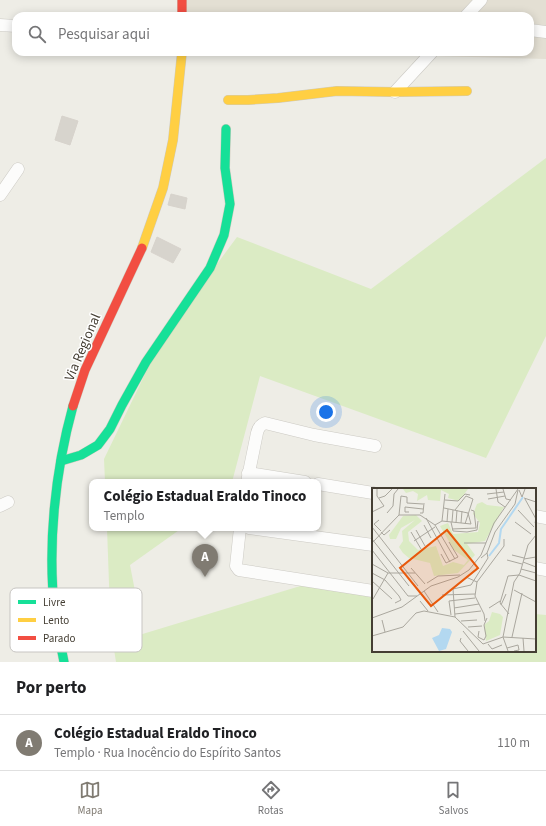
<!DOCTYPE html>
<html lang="pt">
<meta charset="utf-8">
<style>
:root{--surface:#fff;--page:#f6f6f6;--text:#202124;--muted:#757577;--line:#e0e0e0;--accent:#807b72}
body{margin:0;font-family:"Source Sans 3",sans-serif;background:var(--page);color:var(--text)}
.you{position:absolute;left:326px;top:412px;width:14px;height:14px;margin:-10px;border:3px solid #fff;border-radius:50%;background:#1a73e8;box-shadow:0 0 0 6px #1a73e833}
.badge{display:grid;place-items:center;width:26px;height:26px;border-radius:50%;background:var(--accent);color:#fff;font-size:13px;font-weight:700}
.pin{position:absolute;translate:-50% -33px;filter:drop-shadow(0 1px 2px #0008)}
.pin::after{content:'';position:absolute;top:21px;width:14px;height:12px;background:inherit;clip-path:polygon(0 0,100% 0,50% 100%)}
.popup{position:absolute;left:89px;top:479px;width:232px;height:52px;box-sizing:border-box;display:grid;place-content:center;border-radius:8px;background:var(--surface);filter:drop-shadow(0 1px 3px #0005);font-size:13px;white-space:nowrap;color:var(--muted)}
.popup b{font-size:15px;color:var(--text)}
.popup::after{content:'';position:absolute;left:50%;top:100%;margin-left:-8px;border:8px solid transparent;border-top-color:var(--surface)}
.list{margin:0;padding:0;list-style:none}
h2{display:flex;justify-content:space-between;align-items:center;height:52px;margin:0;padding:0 16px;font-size:17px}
h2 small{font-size:13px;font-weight:400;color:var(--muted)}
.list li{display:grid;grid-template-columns:26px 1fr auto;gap:12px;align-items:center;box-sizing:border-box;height:56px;padding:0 16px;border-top:1px solid var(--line)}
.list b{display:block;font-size:15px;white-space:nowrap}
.list p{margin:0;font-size:13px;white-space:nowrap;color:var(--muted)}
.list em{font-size:13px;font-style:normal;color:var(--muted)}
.icon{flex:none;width:22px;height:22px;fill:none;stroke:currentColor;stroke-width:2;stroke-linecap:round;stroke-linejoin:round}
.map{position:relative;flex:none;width:546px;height:662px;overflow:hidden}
.search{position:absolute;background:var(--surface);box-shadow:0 2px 10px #0003;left:12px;right:12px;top:12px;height:44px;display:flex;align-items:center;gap:10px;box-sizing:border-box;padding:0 14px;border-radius:12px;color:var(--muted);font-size:15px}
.sheet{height:108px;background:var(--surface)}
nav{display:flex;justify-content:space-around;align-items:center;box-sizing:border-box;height:56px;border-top:1px solid var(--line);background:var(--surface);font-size:11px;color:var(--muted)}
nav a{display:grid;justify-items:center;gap:2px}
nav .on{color:var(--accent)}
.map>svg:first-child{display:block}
.residential{fill:#e3dfd3}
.green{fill:#dbebc4}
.building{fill:#d7d4cd;stroke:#d7d3cc}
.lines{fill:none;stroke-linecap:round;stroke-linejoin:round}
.street-casing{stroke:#cccac4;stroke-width:13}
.fast-casing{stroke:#cecabd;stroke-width:10}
.slow-casing{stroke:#cecabd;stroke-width:10}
.jam-casing{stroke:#cecabd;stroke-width:10}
.street{stroke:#fcfcfb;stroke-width:12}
.fast{stroke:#16e098;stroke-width:9}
.slow{stroke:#ffcf43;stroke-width:9}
.jam{stroke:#f24e42;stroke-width:9}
.labels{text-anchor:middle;stroke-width:3;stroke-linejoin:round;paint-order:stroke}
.street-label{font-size:14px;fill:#443e33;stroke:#fff}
.inset-river{fill:none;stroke:#b3d8f0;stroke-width:2}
.inset-road{fill:none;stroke:#aaa79e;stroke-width:1}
.view{fill:#e8590c;fill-opacity:0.15;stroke:#e8590c;stroke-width:2}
.inset-edge{fill:none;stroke:#443e33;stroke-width:2}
.key{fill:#fff;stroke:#c7c5c2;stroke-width:1}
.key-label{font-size:11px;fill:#443e33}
</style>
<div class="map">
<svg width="546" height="662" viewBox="0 0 546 662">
<rect width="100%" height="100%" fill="#eeede6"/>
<path class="residential" d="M181 0H546V59L281 52H530V16H180Z"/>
<g class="green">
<path d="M546 158V336L486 458 260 376 232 482H105L104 459 163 337 237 237 371 289Z"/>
<path d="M107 528H182L130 565 142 628 111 639Z"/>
<path d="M307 584 373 590V651H535V614L546 615V662H116L113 643Z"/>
</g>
<g class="building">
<path d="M62 116 78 121 70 145 55 140Z"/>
<path d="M171 194 187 198 185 209 168 205Z"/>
<path d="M157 237 181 249 173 263 151 252Z"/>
</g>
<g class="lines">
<defs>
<g id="street">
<path d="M466 16 481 0"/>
<path d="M0 25 16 26"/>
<path d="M530 30 546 32"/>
<path d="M395 92 432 52"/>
<path d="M0 195 18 169"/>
<path d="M248 473 305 482"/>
<path d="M247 482 257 433C258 428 260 425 265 423L314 435 375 446"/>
<path d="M318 484 373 493"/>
<path d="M0 506 8 502"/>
<path d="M535 516 546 518"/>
<path d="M240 528 236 566 239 570 373 591"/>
<path d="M249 528 373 545"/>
<path d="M535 568 546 570"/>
</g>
<g id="fast">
<path d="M61 461 81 455 98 445 110 429 122 405 146 362 210 268 224 235 230 204 225 168 226 129"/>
<path d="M64 662C61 646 57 630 55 614 47 547 55 471 73 406"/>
</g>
<g id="slow">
<path d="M228 100H248L278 98 337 91 395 92 467 91"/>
<path d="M142 248 163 188 173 140 182 52"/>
</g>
<g id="jam">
<path d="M182 0V16"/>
<path d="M73 406 85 370 142 248"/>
</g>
</defs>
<use href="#street" class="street-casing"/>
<use href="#fast" class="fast-casing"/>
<use href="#slow" class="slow-casing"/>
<use href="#jam" class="jam-casing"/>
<use href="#street" class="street"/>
<use href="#fast" class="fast"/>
<use href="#slow" class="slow"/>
<use href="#jam" class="jam"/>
</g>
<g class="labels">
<g class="street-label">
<text transform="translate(82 347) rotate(-67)" y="5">Via Regional</text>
</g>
</g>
<g transform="translate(372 488)">
<rect width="164" height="164" fill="#eeede6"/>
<path d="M31 1H96L87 13 76 10 77 6 69 2 68 13 56 12 55 7 45 13 46 6 41 3 34 5ZM110 14 115 17 132 19 113 53 95 56 103 67 86 85 62 88 58 75 37 70 31 65 27 59 31 53 30 43 43 32 29 40 24 51H18L17 47 31 28 44 27 50 33 36 44 37 53 46 62 64 58 71 78 81 74 92 77 96 72 82 62 68 38 76 35 81 46 106 44 108 35 101 26 105 16ZM120 124 128 126 131 129 128 147 114 153 112 137 117 133Z" fill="#dbebc4"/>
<path d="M70 140 78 141 80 144 74 161 67 163 60 150 67 147Z" fill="#b3d8f0"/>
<path class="inset-river" d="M117 68 127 55 129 41 151 9"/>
<path class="inset-road" d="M124 1 126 14 133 19M131 1 134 11 139 12M147 2 150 9 153 1M115 6 132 4M7 10 13 8 20 1M152 10 164 14M116 11 133 8M153 11 164 31 163 35M73 12 86 13 93 6 98 7M72 20 96 25 99 36M83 22 94 8 101 11 93 36M99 22 102 23 104 40M146 22 162 39M0 24 12 18 5 8V1M37 24H33V19L51 21M15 25 21 18 22 6 26 1M48 25H51L52 15M27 27 29 8 35 9V15L51 16M54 30 78 74M7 32 2 36 9 43M70 33 73 6M75 34 76 21M79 34 81 43 95 44 105 42 106 33M80 34 81 22M143 34 159 46M84 35 85 22M89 35 90 23M52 37 59 50M63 37 70 33 99 36M0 39 46 98M80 41 104 40M44 42 53 58M9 44 12 47 18 42M39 44 49 61M0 51 37 98M42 53 63 39M0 55 27 27H48L63 37 83 71M92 55H114M0 62 36 108H45M69 66 74 75 86 69 77 54M140 67 152 70M109 70 115 65 123 44 143 16 146 2M152 71 164 69M135 72 150 76M151 74 164 79M0 76 16 85M39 80 53 96M149 81 164 85M0 85 13 92 27 108 29 112 23 115M94 89 105 94 103 108 112 126 113 133M0 93 20 111M105 94 132 58V51M55 95 66 88 88 87M142 102 164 114M52 103 66 124M70 107 103 106M1 111 16 85H43M48 113 56 123M129 117 134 106M82 120 107 116M117 120 128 113M83 126 109 123M137 126 128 115 136 88 147 87 164 93M79 127 77 113 103 110M83 129 81 101 99 97 116 70 115 65M0 130 30 119 59 98 86 89 97 82 109 67 122 35 146 1M10 132 13 144M89 133 105 132M96 139 110 138M91 143 107 163M107 143 106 149 112 152 114 148 112 137 115 130M0 148 31 139 44 125 52 123 83 129 111 156 131 149 164 151M140 149 150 105M89 150 88 153 96 163M151 150 152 163M116 156 120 161 130 157M135 160 146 157 147 162 142 163M136 163 131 149 142 94 148 85 156 57 164 47"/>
<path class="view" d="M75 42 106 80 59 118 28 80Z"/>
<rect width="164" height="164" class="inset-edge"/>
</g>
<rect x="10" y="588" width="132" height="64" rx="6" class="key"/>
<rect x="18" y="600" width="18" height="4" fill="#16e098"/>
<rect x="18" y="618" width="18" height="4" fill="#ffcf43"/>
<rect x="18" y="636" width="18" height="4" fill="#f24e42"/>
<g class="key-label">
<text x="43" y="606">Livre</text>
<text x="43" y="624">Lento</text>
<text x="43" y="642">Parado</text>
</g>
</svg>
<div class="you"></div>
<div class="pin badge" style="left:205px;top:577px">A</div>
<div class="popup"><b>Colégio Estadual Eraldo Tinoco</b>Templo</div>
<div class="search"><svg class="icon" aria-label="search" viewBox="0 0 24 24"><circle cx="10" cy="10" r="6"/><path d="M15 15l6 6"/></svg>Pesquisar aqui</div>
</div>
<section class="sheet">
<h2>Por perto<small></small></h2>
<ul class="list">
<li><span class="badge">A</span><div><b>Colégio Estadual Eraldo Tinoco</b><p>Templo · Rua Inocêncio do Espírito Santos</p></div><em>110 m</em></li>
</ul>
</section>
<nav>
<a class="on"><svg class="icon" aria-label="map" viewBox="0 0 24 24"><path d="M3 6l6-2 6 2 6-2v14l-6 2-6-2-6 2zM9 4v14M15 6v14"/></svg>Mapa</a>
<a><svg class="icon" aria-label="directions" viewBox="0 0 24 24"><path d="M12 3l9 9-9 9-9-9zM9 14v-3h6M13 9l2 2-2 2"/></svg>Rotas</a>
<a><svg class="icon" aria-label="saved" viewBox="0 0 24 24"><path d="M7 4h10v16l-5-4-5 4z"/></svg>Salvos</a>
</nav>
